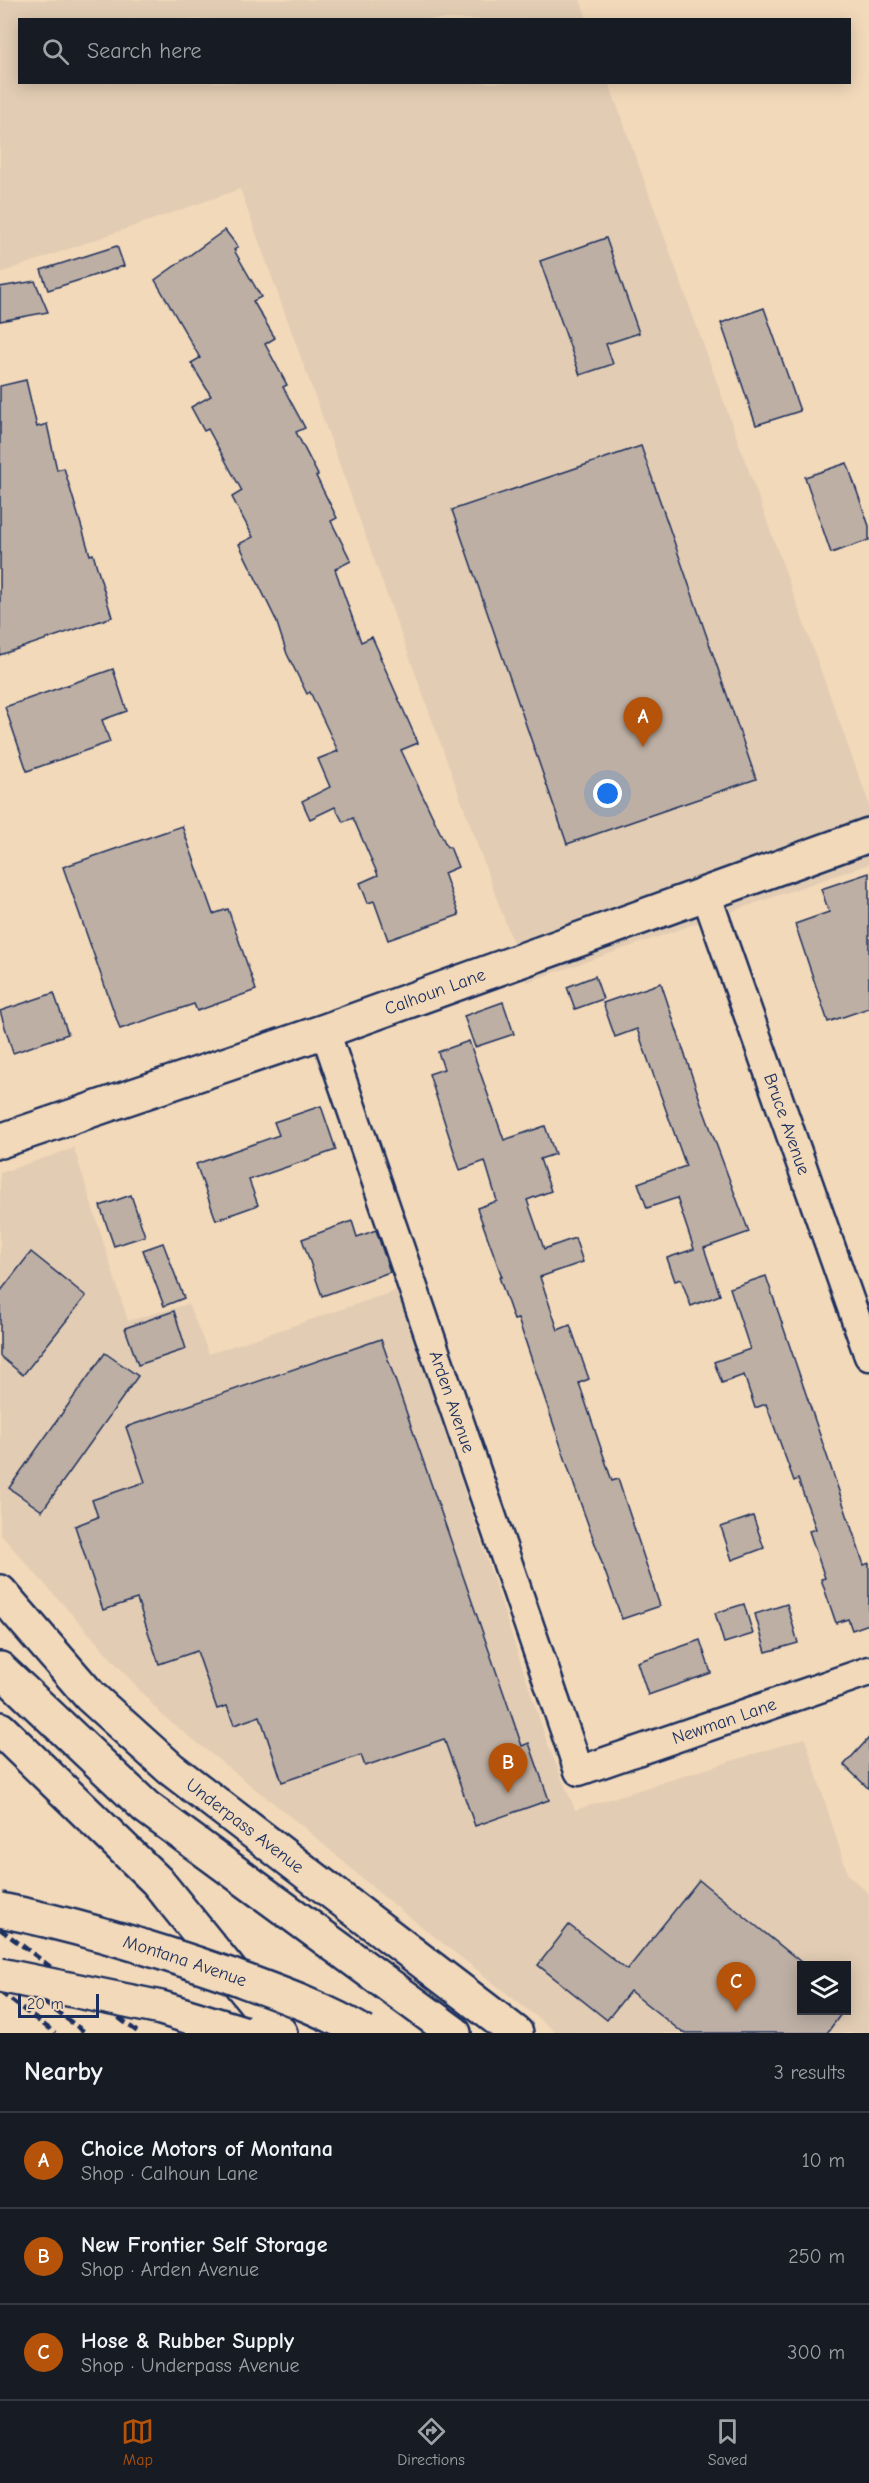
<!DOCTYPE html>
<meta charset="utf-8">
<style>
:root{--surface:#171b24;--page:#242831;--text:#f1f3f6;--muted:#9ea1a6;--line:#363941;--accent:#b45309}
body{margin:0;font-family:"Comic Neue",sans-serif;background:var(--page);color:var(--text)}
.controls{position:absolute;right:18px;bottom:18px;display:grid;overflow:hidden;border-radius:0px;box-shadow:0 3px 15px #0003}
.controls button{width:54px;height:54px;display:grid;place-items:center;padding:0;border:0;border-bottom:2px solid var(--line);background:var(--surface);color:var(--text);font:30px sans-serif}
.scale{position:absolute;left:18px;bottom:15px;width:81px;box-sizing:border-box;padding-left:6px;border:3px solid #1b2f5e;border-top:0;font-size:16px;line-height:21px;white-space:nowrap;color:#1b2f5e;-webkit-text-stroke:4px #f2d9ba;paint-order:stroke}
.you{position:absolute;left:608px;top:794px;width:21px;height:21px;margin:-15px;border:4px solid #fff;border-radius:50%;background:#1a73e8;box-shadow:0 0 0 9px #1a73e833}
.badge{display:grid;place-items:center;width:39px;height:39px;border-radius:50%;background:var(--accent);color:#fff;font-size:20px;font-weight:700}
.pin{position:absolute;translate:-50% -50px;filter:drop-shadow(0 2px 3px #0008)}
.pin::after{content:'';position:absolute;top:32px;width:21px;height:18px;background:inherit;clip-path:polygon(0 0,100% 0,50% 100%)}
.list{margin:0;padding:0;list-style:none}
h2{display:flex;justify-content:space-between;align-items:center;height:78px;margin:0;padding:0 24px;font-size:26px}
h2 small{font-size:20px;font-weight:400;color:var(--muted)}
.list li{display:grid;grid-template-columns:39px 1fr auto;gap:18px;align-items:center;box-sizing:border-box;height:96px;padding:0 24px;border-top:2px solid var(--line)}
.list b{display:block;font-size:22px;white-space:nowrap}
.list p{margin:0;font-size:20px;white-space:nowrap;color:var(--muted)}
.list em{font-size:20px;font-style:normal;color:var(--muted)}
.icon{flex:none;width:33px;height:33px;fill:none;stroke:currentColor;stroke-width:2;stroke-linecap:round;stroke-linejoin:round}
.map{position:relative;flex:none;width:869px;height:2033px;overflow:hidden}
.search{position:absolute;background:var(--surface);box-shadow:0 3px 15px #0003;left:18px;right:18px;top:18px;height:66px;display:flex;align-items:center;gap:15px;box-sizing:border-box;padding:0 21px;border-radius:0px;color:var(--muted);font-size:22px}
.sheet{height:366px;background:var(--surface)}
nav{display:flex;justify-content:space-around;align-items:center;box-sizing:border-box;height:84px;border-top:2px solid var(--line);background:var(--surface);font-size:16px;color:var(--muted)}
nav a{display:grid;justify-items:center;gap:3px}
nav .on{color:var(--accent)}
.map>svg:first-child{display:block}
.built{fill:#e2ccb3;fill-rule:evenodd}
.building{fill:#bdafa4;stroke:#1b2f5e;stroke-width:1.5}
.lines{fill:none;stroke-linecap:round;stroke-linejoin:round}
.street-casing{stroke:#1b2f5e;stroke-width:33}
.secondary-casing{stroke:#1b2f5e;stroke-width:38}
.primary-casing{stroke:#1b2f5e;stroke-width:38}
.street{stroke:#f2d9ba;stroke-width:28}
.secondary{stroke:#f2d9ba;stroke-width:33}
.primary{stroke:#f2d9ba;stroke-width:33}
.rail{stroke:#1b2f5e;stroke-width:4.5;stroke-dasharray:9 4.5;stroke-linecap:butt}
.primary-bridge-casing{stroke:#1b2f5e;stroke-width:38;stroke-linecap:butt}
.primary-bridge{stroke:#f2d9ba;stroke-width:33}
.labels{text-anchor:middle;stroke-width:5;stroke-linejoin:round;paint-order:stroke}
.street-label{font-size:18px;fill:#1b2f5e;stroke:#f2d9ba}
</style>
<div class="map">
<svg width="869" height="2033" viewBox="0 0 869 2033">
<rect width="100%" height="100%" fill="#f2d9ba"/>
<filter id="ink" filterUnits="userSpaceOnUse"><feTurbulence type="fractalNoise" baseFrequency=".0167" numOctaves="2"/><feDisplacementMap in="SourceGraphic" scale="12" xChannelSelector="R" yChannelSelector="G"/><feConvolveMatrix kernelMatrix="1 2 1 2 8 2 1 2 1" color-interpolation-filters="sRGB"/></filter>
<g filter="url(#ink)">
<g class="built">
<path d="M0 0H580L587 19 20 20V82L609 83 869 804V864L527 982 240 189 0 273Z"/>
<path d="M74 1148 128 1321 188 1304 209 1354 398 1290 548 1745 575 1810 805 1738 848 1875 869 1894V2033H557L379 1893 306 1829 162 1715 0 1534V1173ZM802 1966H846V2010H802Z"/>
</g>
<g class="building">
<path d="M225 230 238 247 234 250 261 297 253 301 275 338 265 344 287 385 283 387 305 428 296 432 318 475 316 476 337 518 331 521 351 561 335 569 361 642 372 637 381 657H380L418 743 401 750 447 847H450L458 867 444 873 459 915 388 940 374 901 368 903 360 883 378 875 353 818 343 822 335 807 310 819 302 801 330 787 318 759 338 751 310 692 307 694 287 654 276 620 239 544 253 537 232 497 242 491 208 429 204 431 191 407 211 396 191 363 200 358 155 280Z"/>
<path d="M606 238 639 333 606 344 613 364 580 375 540 261Z"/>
<path d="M117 246 124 266 48 290 41 270Z"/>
<path d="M35 281 48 312 0 321V287Z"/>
<path d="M764 308 800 411 756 425 721 323Z"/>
<path d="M26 380 37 427 47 424 57 470 64 468 90 555 93 554 112 617 0 655V386Z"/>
<path d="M641 446 756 779 567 844 452 510Z"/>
<path d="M847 463 869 526V540L831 553 805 477Z"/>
<path d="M113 669 127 711 102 720 110 742 27 771 5 707Z"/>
<path d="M182 826 213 914 228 909 256 990 197 1011 194 1004 120 1029 63 867Z"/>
<path d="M869 873V1008L828 1022 795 924 829 912 821 889Z"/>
<path d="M595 976 603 999 575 1009 567 987Z"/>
<path d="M661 983 702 1106 749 1232 704 1248 720 1295 691 1306 681 1279 675 1281 667 1258 694 1249 677 1198 647 1208 638 1183 686 1166 637 1029 615 1037 603 1003Z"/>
<path d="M54 993 68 1034 13 1053 0 1011Z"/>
<path d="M503 1002 514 1034 475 1047 464 1016Z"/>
<path d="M469 1041 504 1140 545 1126 555 1154 540 1159 551 1191 527 1200 544 1249 575 1238 583 1262 540 1277 558 1330 570 1325 589 1379 579 1383 612 1481 618 1479 660 1606 622 1619 574 1485 518 1319 514 1320 499 1277H502L477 1208 497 1201 485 1161 460 1170 429 1074 444 1069 438 1052Z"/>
<path d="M321 1106 336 1150 249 1180 258 1205 216 1220 196 1164 279 1135 274 1122Z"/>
<path d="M131 1195 145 1236 114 1246 100 1206Z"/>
<path d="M352 1221 357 1237 376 1230 390 1272 322 1296 302 1239Z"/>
<path d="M163 1243 184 1298 164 1306 143 1250Z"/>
<path d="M31 1252 86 1296 23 1375 0 1356V1292Z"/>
<path d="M766 1276 864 1565 869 1563V1624L852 1630 848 1619 836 1623 821 1579 825 1578 809 1531 816 1529 798 1479 794 1481 766 1404 755 1408 744 1375 722 1383 714 1362 750 1349 730 1288Z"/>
<path d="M174 1311 186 1349 138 1365 125 1328Z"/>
<path d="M381 1339 522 1746 529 1743 549 1800 475 1826 444 1739 365 1766 361 1755 282 1782 260 1716 234 1725 227 1706 217 1709 197 1651 159 1664 137 1599 103 1610 75 1526 98 1517 92 1500 145 1482 126 1427Z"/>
<path d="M105 1353 138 1376 42 1511 9 1488Z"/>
<path d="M753 1516 764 1548 732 1560 721 1527Z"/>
<path d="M744 1604 753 1634 724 1643 715 1613Z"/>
<path d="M787 1604 798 1643 766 1652 755 1614Z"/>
<path d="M700 1640 711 1673 648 1695 637 1662Z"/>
<path d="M869 1738V1789L844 1765Z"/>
<path d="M699 1880 801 1962V2010H844L827 2033H683L630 1991 607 2020 538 1965 569 1925 627 1970Z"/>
</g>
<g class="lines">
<defs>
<g id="street">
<path id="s1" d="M706 894 869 1356"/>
<path id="s2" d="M325 1031 579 1771 869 1671"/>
</g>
<g id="secondary">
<path id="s3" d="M0 1141 325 1031 869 835"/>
<path id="s4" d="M0 1592 90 1696 171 1769 516 2033"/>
</g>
<g id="primary">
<path d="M0 1669 146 1807 454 2033"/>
<path d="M0 1729 157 1881 280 2033"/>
</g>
</defs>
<use href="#street" class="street-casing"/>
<use href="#secondary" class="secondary-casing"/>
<use href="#primary" class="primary-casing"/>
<use href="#street" class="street"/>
<use href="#secondary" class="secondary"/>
<use href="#primary" class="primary"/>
<g class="rail">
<path d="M0 1929 139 2033"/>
<path d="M0 1970 86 2033"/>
<path d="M0 1992 55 2033"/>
</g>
<defs>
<g id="primary-bridge">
<path id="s5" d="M0 1910C78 1925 154 1949 229 1975 275 1992 322 2008 364 2033"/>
<path d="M0 1975 161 2008 243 2033"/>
</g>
</defs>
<use href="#primary-bridge" class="primary-bridge-casing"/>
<use href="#primary-bridge" class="primary-bridge"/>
</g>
</g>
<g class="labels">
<g class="street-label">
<text dy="6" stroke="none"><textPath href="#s3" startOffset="460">Calhoun Lane</textPath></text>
<text dy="6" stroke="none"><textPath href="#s1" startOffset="244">Bruce Avenue</textPath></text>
<text dy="6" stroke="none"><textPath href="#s2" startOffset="392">Arden Avenue</textPath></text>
<text dy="6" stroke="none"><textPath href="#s2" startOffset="936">Newman Lane</textPath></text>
<text dy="6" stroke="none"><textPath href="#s4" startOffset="340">Underpass Avenue</textPath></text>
<text dy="6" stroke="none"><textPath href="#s5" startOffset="192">Montana Avenue</textPath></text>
</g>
</g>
</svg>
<div class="controls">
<button><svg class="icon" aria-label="layers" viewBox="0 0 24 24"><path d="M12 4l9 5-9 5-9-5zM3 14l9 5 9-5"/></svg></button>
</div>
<div class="scale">20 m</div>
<div class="you"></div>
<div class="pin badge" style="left:643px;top:747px">A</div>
<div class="pin badge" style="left:508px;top:1793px">B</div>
<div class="pin badge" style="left:736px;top:2012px">C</div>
<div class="search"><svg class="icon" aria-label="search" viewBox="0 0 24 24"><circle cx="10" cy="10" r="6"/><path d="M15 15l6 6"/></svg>Search here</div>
</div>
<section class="sheet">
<h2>Nearby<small>3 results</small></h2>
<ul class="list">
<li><span class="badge">A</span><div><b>Choice Motors of Montana</b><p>Shop · Calhoun Lane</p></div><em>10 m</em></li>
<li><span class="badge">B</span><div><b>New Frontier Self Storage</b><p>Shop · Arden Avenue</p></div><em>250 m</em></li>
<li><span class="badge">C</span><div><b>Hose &amp; Rubber Supply</b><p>Shop · Underpass Avenue</p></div><em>300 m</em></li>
</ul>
</section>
<nav>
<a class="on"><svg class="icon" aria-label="map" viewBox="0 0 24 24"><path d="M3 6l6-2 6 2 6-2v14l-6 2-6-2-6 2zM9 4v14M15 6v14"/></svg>Map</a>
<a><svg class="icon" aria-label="directions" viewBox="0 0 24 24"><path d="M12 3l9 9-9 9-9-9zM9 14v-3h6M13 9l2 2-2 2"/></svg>Directions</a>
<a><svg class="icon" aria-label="saved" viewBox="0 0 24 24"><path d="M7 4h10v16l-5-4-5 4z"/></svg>Saved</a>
</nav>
